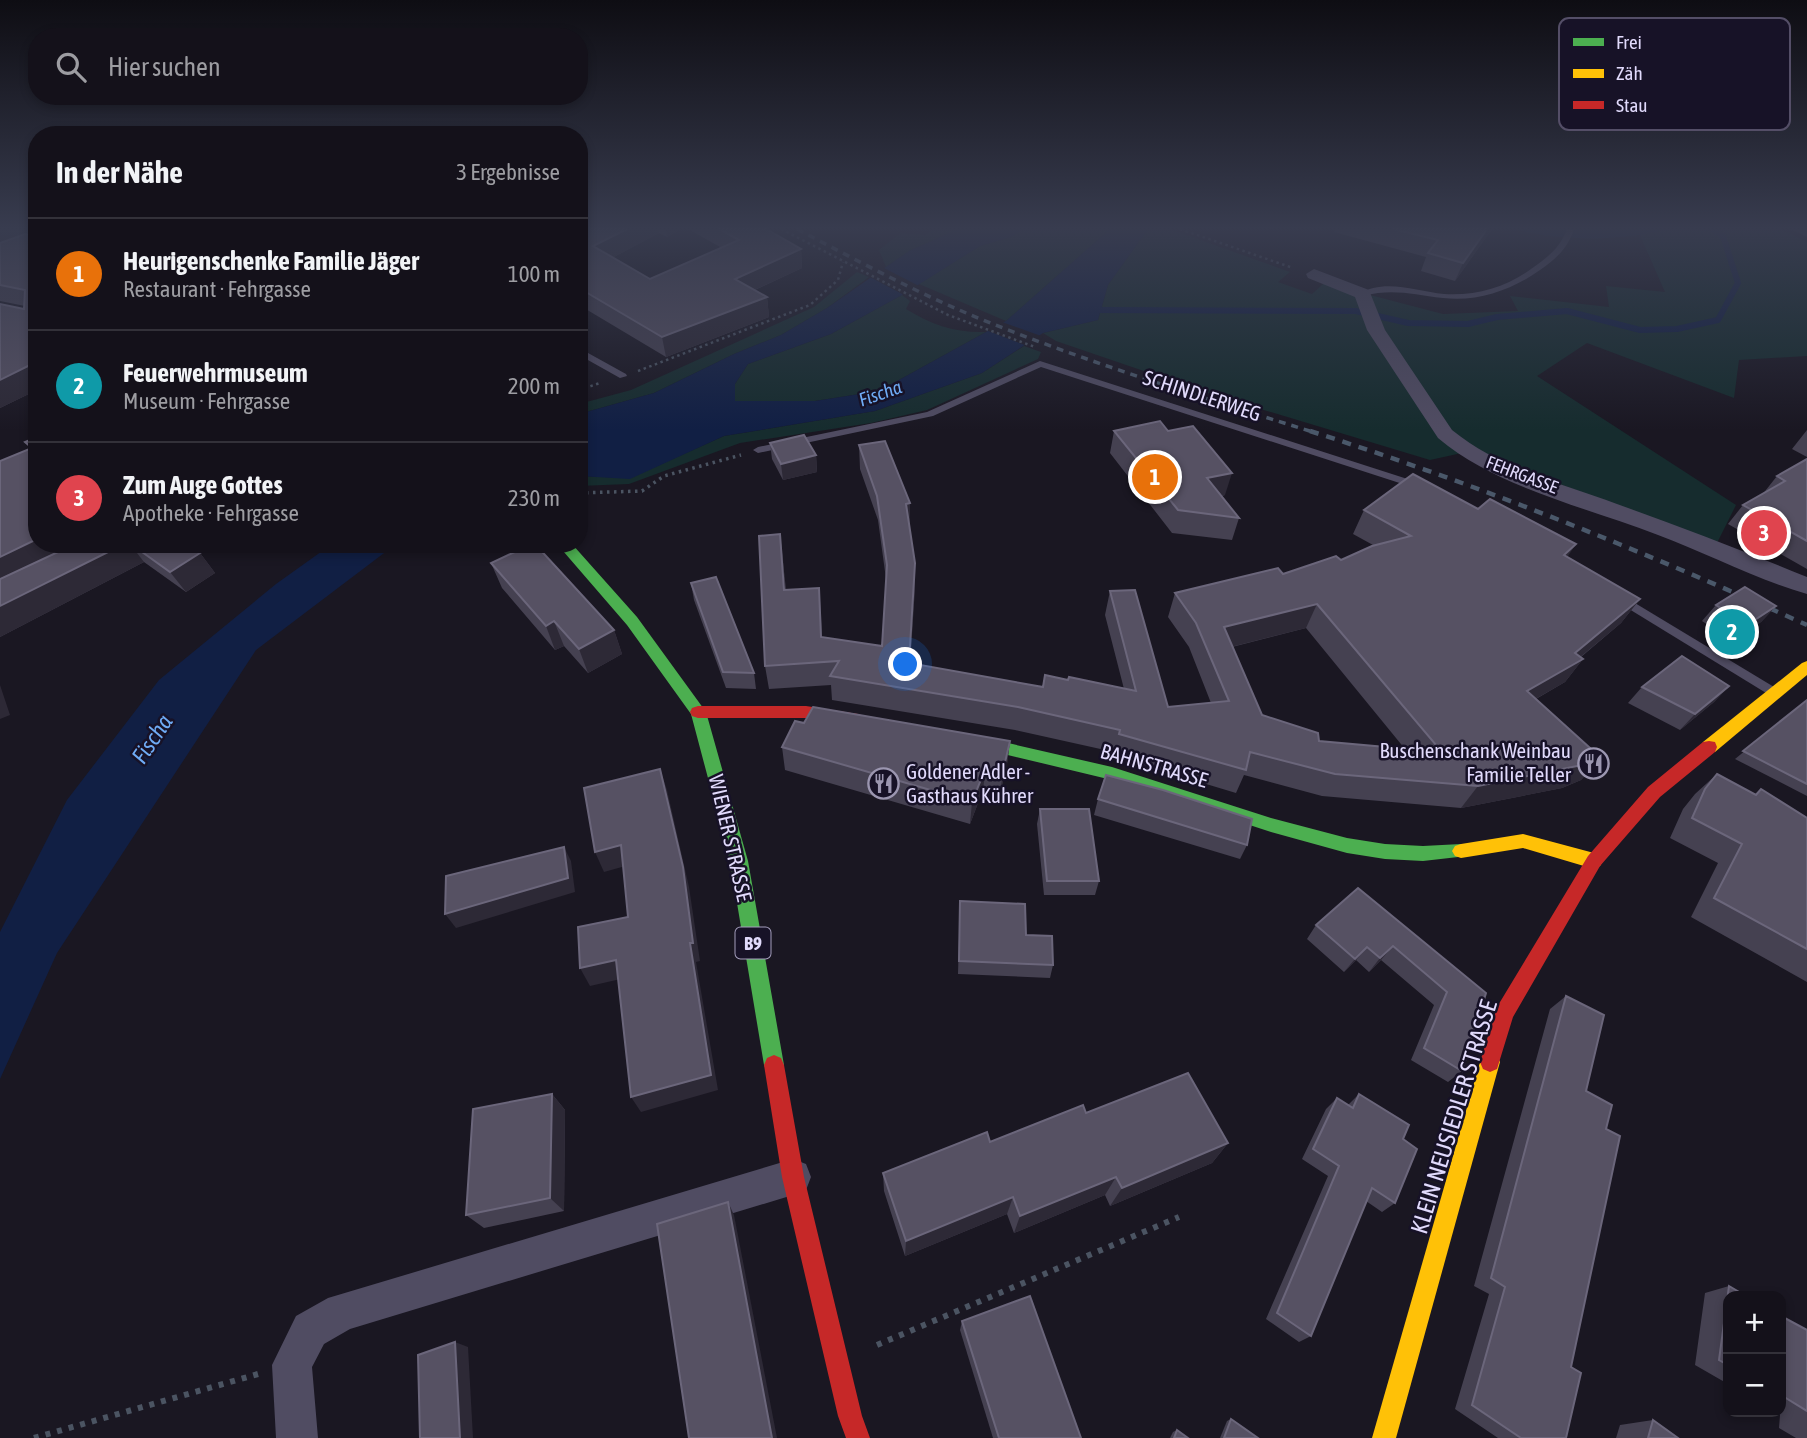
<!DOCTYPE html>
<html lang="de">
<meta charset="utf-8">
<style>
:root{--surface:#14111a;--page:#1d1a23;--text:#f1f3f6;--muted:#9d9da2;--line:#333139;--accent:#9b96b0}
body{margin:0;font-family:"Asap Condensed",sans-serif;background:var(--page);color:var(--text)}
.controls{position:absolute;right:21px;bottom:21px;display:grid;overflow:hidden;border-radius:14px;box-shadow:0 4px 10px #0003}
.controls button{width:63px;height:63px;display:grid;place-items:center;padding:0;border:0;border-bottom:2px solid var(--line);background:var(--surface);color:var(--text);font:35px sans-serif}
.you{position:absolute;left:906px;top:665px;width:24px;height:24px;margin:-18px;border:5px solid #fff;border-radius:50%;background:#1a73e8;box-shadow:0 0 0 10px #1a73e833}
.badge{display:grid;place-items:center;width:46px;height:46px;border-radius:50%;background:var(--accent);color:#fff;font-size:23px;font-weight:700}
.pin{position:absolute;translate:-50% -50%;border:4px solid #fff;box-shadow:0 2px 7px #0006}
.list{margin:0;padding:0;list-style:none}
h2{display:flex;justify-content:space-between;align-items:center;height:91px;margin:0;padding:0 28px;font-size:30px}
h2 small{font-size:23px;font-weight:400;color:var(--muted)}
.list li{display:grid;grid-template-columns:46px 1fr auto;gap:21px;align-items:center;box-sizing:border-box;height:112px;padding:0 28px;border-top:2px solid var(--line)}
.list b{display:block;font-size:26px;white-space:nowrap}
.list p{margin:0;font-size:23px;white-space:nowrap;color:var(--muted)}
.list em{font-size:23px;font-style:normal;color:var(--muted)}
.icon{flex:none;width:38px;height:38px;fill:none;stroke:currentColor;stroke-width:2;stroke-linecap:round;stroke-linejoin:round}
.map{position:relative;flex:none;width:1807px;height:1438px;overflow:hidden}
.search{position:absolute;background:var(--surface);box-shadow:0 4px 10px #0003;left:28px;top:28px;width:560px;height:77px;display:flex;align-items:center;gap:18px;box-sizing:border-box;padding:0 24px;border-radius:28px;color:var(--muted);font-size:26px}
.panel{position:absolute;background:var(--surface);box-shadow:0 4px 10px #0003;left:28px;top:126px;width:560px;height:427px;border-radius:28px}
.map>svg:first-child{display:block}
.green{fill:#162c2e}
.water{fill:#111f44}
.pier{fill:#1a1722}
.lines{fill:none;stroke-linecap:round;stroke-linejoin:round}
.stream{stroke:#111f44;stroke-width:6}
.path-far2{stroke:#4b5462;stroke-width:2.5;stroke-dasharray:2.5 3.5;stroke-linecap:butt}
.path-far1{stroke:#4b5462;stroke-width:3.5;stroke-dasharray:2.5 4.5;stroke-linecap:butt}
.path{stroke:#4b5462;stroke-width:6;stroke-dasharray:5 7;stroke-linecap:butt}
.lane{fill:#504c62;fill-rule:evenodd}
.street{fill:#504c62;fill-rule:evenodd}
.fast{fill:#4caf50;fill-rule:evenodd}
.slow{fill:#ffc107;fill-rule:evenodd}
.jam{fill:#c62828;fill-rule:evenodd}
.rail-far1{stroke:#4a586a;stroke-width:3.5;stroke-dasharray:7 6;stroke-linecap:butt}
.rail{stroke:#4a586a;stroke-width:4.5;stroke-dasharray:9 8;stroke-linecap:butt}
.wall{fill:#454151;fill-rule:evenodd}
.shaded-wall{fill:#2d2936}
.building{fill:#565163;stroke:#6b667b;stroke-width:2;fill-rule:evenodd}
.labels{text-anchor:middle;stroke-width:5;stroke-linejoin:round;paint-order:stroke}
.far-street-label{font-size:18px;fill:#e1dafc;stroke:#171227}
.far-water-label{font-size:19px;font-style:italic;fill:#6fabf5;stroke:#171227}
.shield{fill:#171227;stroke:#a49ebc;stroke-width:2}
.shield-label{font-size:19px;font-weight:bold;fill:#e1dafc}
.street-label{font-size:21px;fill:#e1dafc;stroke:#171227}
.poi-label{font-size:21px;fill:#e1dafc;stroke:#171227;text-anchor:end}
.water-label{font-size:23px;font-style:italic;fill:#6fabf5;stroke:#171227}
.near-street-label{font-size:24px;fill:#e1dafc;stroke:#171227}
.key{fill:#171227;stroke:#544e67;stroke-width:2}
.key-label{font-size:19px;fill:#e1dafc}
</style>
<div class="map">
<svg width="1807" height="1438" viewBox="0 0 1807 1438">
<rect width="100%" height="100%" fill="#1a1722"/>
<g class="green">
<path d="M934 229H958L909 251 886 267 879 250 901 233 925 235Z"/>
<path d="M1024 229H1110L1006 321 919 284 980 246 1011 237Z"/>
<path d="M1148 229H1170L1290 272 1278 282 1312 294 1324 283 1443 314 1518 311 1510 296 1609 307 1606 286 1665 292 1639 233 1666 229H1781L1807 242V356L1739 360 1734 398 1587 343 1537 376 1736 505 1717 543 1471 451 1430 460 1214 395 1056 341 1043 333 1098 320 1108 285Z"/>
<path d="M857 272 869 277 827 308 781 335 734 354 654 393 579 414V404L631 390 814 307Z"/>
<path d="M902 295 910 301 906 309C932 325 955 333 986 332L879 391 815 401H735V384L748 364 831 334Z"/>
<path d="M1024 346 1041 352 1038 359 927 410 871 423 740 443 629 484 579 486V476L630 478 724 436 875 411 982 373Z"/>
</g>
<g class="water">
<path d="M958 229H1024L1011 237 980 246 902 295 831 334 748 364 735 384V401H815L879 391 1006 321 1110 229H1148L1108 285 1098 320 1043 333 982 373 875 411 724 436 630 479 579 476V414L654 393 734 354 781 335 827 308 909 251Z"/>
<path d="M1514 229H1666C1621 242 1559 241 1514 229Z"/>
<path d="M332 544H396L256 650 57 953 0 1079V932L67 800 159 680 276 584Z"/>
</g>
<g class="pier">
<path d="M880 266 921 287 906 296 866 275Z"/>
<path d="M999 321 1044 337 1030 347 983 329Z"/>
</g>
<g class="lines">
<path class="stream" d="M1092 310 1356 311 1408 323 1468 324 1497 317 1567 311 1640 330 1677 329 1718 320 1738 283 1723 236 1712 229"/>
<g class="path-far2">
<path d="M781 229 948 315 1035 347"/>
<path d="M1180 229 1293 268"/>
<path d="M638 371 810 305 838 280 843 262"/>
<path d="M579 390 600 383"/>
</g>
<path class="path-far1" d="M579 493 642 491 664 476 741 455"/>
<g class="path">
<path d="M877 1345 1179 1217"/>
<path d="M34 1438 258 1374"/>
</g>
<g class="lane">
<path d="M1567 229H1574C1568 248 1556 259 1540 270 1512 290 1478 302 1443 298 1413 295 1394 288 1363 296L1359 294C1384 278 1416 291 1444 294 1476 296 1506 287 1531 269 1548 257 1560 248 1567 229Z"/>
<path d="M579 348 626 374 627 376 620 378 579 355Z"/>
<path d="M1040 361 1423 484 1424 486 1423 488H1415L1041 367 933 416 758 453 753 450 758 447 927 412Z"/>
<path d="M1620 594 1779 690 1781 693 1779 696H1771L1616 601 1614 598Z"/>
</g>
<g class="street">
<path d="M1314 269 1369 290 1385 330 1452 430C1500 469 1561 483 1617 504 1681 527 1744 551 1807 577V594C1758 580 1706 553 1658 535 1586 507 1497 488 1438 438L1367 330 1355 297 1308 278 1306 274Z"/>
<path d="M793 1159 806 1164 811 1177 806 1190 793 1195 350 1329 324 1344 312 1367 318 1438H276L272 1365 296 1316 328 1298Z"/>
</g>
<g class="fast">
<path d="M557 544H572L637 617 706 712 748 861 784 1065 781 1072 774 1075 767 1072 764 1065 730 861 691 714 627 625Z"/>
<path d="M960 732 1112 767 1271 818 1347 838 1385 844 1423 846 1461 844 1467 846 1470 851 1467 856 1423 861 1385 859 1347 853 1271 832 1112 780 954 742 952 738 954 734Z"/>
</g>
<g class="slow">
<path d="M1807 661V675L1715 752H1703L1701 747 1703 742 1802 663Z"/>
<path d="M1523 834 1594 853 1600 856 1603 861 1600 866 1594 869 1523 848 1461 858 1455 856 1452 851 1455 846 1461 844Z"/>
<path d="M1490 1052 1497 1055 1500 1062 1396 1438H1372L1480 1062 1483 1055Z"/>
</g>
<g class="jam">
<path d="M698 706H806L858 714 864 716 866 720 864 724 858 726 806 718H698L692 716 690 712 692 708Z"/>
<path d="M1709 741 1715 742 1717 747 1715 752 1660 797 1600 866 1513 1017 1497 1069 1490 1072 1483 1069 1480 1062 1497 1007 1588 856 1648 787 1703 742Z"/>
<path d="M774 1055 781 1058 784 1065 804 1177 862 1416 870 1438H846L838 1416 782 1177 764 1065 767 1058Z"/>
</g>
<path class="rail-far1" d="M797 229C858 261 919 294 983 320 1092 364 1204 398 1316 433"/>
<path class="rail" d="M1310 431C1480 485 1645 552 1807 625"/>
</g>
<g class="wall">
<path d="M0 229H37V230L27 234 37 237V390L0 408V304L24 309 25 306 0 301Z"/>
<path d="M579 229H681L667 237 659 233 612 258 650 279 722 248 688 229H766L801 249 802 268 755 290 767 297 769 317 666 357 579 305Z"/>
<path d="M1335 229H1492L1455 281 1421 271 1426 257 1334 232Z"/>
<path d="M1791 229H1807V237Z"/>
<path d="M1807 430V457L1792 449Z"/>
<path d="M1114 431 1225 495 1222 496 1239 518 1232 540 1172 533 1110 453Z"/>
<path d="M37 437V544H213L200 553 215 573 186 592 144 562 0 637V461L31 449 25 442Z"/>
<path d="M770 443 816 455 817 472 783 480 772 459Z"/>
<path d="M859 445 909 527 915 563V587L910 663 1043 687 1124 689 1105 615 1110 591 1168 707 1211 703 1189 647 1168 617 1175 593 1283 574 1341 560 1373 545 1353 534 1364 510 1567 557 1640 599 1621 623 1581 657 1583 659 1565 682 1536 699 1601 758 1581 780 1562 788 1461 808 1322 796 1244 775 1236 793 1113 756 1114 752 1015 730 832 700 831 685 769 689 765 666 780 534 786 590 819 588 822 637 882 646 886 579 878 520 860 469ZM1306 628 1405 749 1319 741 1262 715 1232 647Z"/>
<path d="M1807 459V569L1728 524 1743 505 1762 495 1777 476Z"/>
<path d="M491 563 614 630 622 654 588 673 564 646 555 650 502 588Z"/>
<path d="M691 583 754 673 756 689 726 688 694 600Z"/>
<path d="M1716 605 1776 606 1761 622 1732 641 1702 621Z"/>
<path d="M1729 686 1714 702 1680 730 1628 703 1642 687Z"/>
<path d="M1807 700V796L1735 759Z"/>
<path d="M804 723 1010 741 1007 764 1000 794 983 790 970 824 785 770 782 747Z"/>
<path d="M1717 774 1755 794 1761 789 1807 818V982L1691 917 1718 863 1670 838 1683 809 1695 794Z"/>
<path d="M1098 799 1247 845 1240 859 1094 815Z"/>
<path d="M1040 809 1099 881 1095 895H1044L1037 824Z"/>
<path d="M1358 888 1486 993 1462 1071 1448 1082 1411 1060 1434 1005 1381 960 1369 972 1356 960 1344 972 1307 939 1316 925Z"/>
<path d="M960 901 1026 935 1053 965 1050 978 958 974Z"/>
<path d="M1566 996 1586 1091 1606 1129 1571 1367 1566 1438H1498L1455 1409 1489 1294 1474 1286 1550 1009Z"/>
<path d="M552 1094 565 1110 564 1211 484 1228 466 1215Z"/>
<path d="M1359 1094 1403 1139 1395 1203 1382 1212 1366 1201 1311 1336 1299 1342 1266 1319 1328 1176 1302 1159 1326 1109 1337 1098 1348 1105Z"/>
<path d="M1086 1113 1228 1143 1212 1163 1110 1206 1105 1195 1014 1233 1007 1214 905 1256 884 1191 883 1173Z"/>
<path d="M1729 1286 1728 1296V1384L1695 1365 1705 1293Z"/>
<path d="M1781 1316 1807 1330V1438H1796L1779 1428 1780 1415 1776 1412H1781Z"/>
<path d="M962 1321 1081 1438H993L960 1330Z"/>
<path d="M1231 1419 1258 1438H1220L1227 1421Z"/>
<path d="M1653 1420 1678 1438H1616L1620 1425Z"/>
<path d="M1177 1430 1188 1438H1170L1173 1432Z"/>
</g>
<g class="shaded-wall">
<path d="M0 229H37V230L8 242 0 248Z"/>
<path d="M627 229H658L659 233 597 266 593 246Z"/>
<path d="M666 229H681L667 237Z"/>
<path d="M1487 229H1492L1455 281 1463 263Z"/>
<path d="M801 249 802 268 737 298 735 279Z"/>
<path d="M767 297 769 317 666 357 662 337Z"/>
<path d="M32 364 37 371V390L0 408V380Z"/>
<path d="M816 455 817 472 783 480 781 464Z"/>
<path d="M1232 473 1225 495 1200 501 1207 478Z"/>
<path d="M910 503V527L906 504Z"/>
<path d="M780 534 783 558 787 613 784 590Z"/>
<path d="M37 539V544H85L0 587V557Z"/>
<path d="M124 544H130L144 562 0 637V606Z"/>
<path d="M181 544H213L200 553 215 573 186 592 170 572Z"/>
<path d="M1576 544 1560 568 1564 555Z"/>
<path d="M915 563V587L909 686V663Z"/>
<path d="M819 588 821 612 823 661 821 637Z"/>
<path d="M1640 599 1621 623 1567 668 1583 659 1565 682 1509 714 1527 691 1575 653Z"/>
<path d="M1317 604 1306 628 1215 651 1224 627Z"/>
<path d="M1776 606 1761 622 1732 641 1747 625Z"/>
<path d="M554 621 564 646 555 650 546 626Z"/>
<path d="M614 630 622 654 588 673 579 649Z"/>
<path d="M0 685 10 715 0 719Z"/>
<path d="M1729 686 1714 702 1680 730 1695 714Z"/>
<path d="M1010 741 1007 764 1000 794 1003 771Z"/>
<path d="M1601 758 1581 780 1562 788 1461 808 1478 786Z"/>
<path d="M986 767 983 790 970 824 972 802Z"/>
<path d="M660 769 667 790 689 887 700 961 696 962 718 1090 641 1112 631 1097Z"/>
<path d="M621 845 629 865 604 872 595 852Z"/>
<path d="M564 847 571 861 575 892 456 928 445 914Z"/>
<path d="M1393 946 1381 960 1369 972 1380 958Z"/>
<path d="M1367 947 1356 960 1344 972 1355 959Z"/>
<path d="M616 960 625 978 590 986 580 968Z"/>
<path d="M552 1094 565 1110 564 1211 550 1198Z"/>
<path d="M1228 1143 1212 1163 1110 1206 1122 1188Z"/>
<path d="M1116 1177 1105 1195 1014 1233 1020 1216Z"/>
<path d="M1013 1197 1007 1214 905 1256 906 1241Z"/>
<path d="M728 1202 734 1215 777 1438H772Z"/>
<path d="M455 1342 468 1347 473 1438H460Z"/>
</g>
<g class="building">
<path d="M579 229H627L593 246 650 279 739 240 719 229H766L801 249 735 279 767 297 662 337 579 288Z"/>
<path d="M1393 229H1487L1463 263 1428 253 1438 240Z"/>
<path d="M25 234 37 237V367L32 364 0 380V304L24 309 25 290 0 285V243Z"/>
<path d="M1160 421 1168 431 1193 426 1232 473 1207 478 1239 518 1178 510 1114 431Z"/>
<path d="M804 435 816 455 781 464 770 443Z"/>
<path d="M37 437V539L0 557V461L32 448 25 442Z"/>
<path d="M885 441 910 503 906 504 915 563 909 663 1043 687 1045 675 1068 680 1069 677 1136 691 1110 591 1135 590 1168 707 1229 701 1196 623 1175 593 1278 568 1283 574 1336 556 1341 560 1372 546 1411 536 1364 510 1413 474 1478 509 1490 499 1570 541 1576 544 1564 555 1640 599 1575 653 1583 659 1527 691 1601 758 1582 765 1478 786 1335 774 1250 752 1246 770 1119 734 1120 730 1018 707 830 676 839 661 765 666 759 536 780 534 784 590 819 588 821 637 882 646 887 565 877 496 859 445ZM1317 604 1442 752 1319 741 1318 733 1262 715 1224 627Z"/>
<path d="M1807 459V541L1743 505 1785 481 1777 476Z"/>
<path d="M75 544H124L0 606V579Z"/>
<path d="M131 544H186L200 553 170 572Z"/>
<path d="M532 544H535L614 630 579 649 554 621 546 626 491 563Z"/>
<path d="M716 577 754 673 723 672 691 583Z"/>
<path d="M1745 587 1776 606 1747 625 1716 605Z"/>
<path d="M1682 656 1729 686 1695 714 1642 687Z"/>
<path d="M1807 700V784L1743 751Z"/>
<path d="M813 707 1010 741 1003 771 986 767 972 802 782 747 795 721 804 723Z"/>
<path d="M660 769 683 867 693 943H690L711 1075 631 1097 616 960 580 968 578 927 628 917 621 845 595 852 584 788Z"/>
<path d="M1717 774 1756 795 1761 789 1807 818V949L1714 898 1742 844 1692 818 1705 789Z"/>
<path d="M1106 775 1163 790 1252 819 1247 845 1098 799Z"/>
<path d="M1040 809H1089L1099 881H1047Z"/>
<path d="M564 847 568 878 445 914 446 876Z"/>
<path d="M1358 888 1486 993 1462 1071 1424 1048 1447 992 1393 946 1380 958 1367 947 1355 959 1316 925Z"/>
<path d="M960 901 1025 904 1026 935 1052 936 1053 965 959 961Z"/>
<path d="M1566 996 1604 1015 1586 1091 1612 1105 1606 1129 1620 1136 1571 1367 1581 1373 1566 1438H1521L1472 1405 1505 1287 1491 1278Z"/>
<path d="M1188 1073 1228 1143 1122 1188 1116 1177 1020 1216 1013 1197 906 1241 883 1173 987 1132 990 1142 1083 1105 1086 1113Z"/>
<path d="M552 1094 550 1198 466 1215 473 1109Z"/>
<path d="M1359 1094 1409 1125 1403 1139 1417 1149 1395 1203 1372 1188 1311 1336 1277 1313 1339 1166 1313 1149 1337 1098 1353 1108Z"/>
<path d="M728 1202 772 1438H689L657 1224Z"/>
<path d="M1729 1286 1746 1296H1728V1365L1719 1360Z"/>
<path d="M1030 1296 1081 1438H999L962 1321Z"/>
<path d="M1781 1316 1807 1330V1411L1781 1395Z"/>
<path d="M455 1342 460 1438H420L418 1355Z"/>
<path d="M1231 1419 1258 1438H1224Z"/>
<path d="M1653 1420 1678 1438H1648Z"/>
<path d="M1177 1430 1188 1438H1174Z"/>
</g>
<linearGradient id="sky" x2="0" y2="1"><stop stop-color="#0e0d13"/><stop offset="0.53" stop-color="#383c4f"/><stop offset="1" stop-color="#383c4f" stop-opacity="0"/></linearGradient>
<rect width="1807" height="430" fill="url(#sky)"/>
<defs>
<symbol id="restaurant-ring" viewBox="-11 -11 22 22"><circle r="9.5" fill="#171227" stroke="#9b96b0" stroke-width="1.5"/><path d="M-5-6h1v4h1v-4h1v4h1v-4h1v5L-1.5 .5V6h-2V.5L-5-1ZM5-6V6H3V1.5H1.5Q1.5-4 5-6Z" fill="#9b96b0"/></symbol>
</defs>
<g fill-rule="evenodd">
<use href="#restaurant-ring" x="1576" y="746" width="35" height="35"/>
<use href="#restaurant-ring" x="866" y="766" width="35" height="35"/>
</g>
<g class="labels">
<g class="far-street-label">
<text transform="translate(1522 475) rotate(21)" y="6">FEHRGASSE</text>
</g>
<g class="far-water-label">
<text transform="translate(880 393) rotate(-19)" y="7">Fischa</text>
</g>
<rect class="shield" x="735.5" y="927.5" width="35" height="31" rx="5"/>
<g class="shield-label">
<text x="753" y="950">B9</text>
</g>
<g class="street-label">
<text transform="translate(1202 396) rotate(18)" y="7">SCHINDLERWEG</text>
<text transform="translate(1154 766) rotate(16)" y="7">BAHNSTRASSE</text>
<text transform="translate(730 838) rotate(77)" y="7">WIENER STRASSE</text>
</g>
<g class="poi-label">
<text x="1571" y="758">Buschenschank Weinbau<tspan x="1571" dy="24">Familie Teller</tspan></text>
<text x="906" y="779" text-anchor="start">Goldener Adler -<tspan x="906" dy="24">Gasthaus Kührer</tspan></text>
</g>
<g class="water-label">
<text transform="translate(152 739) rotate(-56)" y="8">Fischa</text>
</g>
<g class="near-street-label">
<text transform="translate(1454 1117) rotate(-73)" y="8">KLEIN NEUSIEDLER STRASSE</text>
</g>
</g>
<rect x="1559" y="18" width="231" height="112" rx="10" class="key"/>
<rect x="1573" y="38" width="31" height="8" fill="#4caf50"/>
<rect x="1573" y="69" width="31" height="9" fill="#ffc107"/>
<rect x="1573" y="101" width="31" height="8" fill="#c62828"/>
<g class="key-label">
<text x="1616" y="49">Frei</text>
<text x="1616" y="80">Zäh</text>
<text x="1616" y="112">Stau</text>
</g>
</svg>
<div class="controls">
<button>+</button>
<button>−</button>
</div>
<div class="you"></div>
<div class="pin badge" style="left:1155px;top:477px;background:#e8710a">1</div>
<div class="pin badge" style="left:1732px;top:632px;background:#0f9aa8">2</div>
<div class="pin badge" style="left:1764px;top:533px;background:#e0444e">3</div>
<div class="search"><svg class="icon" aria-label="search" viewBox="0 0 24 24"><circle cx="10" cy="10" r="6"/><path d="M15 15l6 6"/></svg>Hier suchen</div>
<section class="panel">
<h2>In der Nähe<small>3 Ergebnisse</small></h2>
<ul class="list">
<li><span class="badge" style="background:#e8710a">1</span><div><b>Heurigenschenke Familie Jäger</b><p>Restaurant · Fehrgasse</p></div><em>100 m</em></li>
<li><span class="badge" style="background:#0f9aa8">2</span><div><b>Feuerwehrmuseum</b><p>Museum · Fehrgasse</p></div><em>200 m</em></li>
<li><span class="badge" style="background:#e0444e">3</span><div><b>Zum Auge Gottes</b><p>Apotheke · Fehrgasse</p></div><em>230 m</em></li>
</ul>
</section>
</div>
